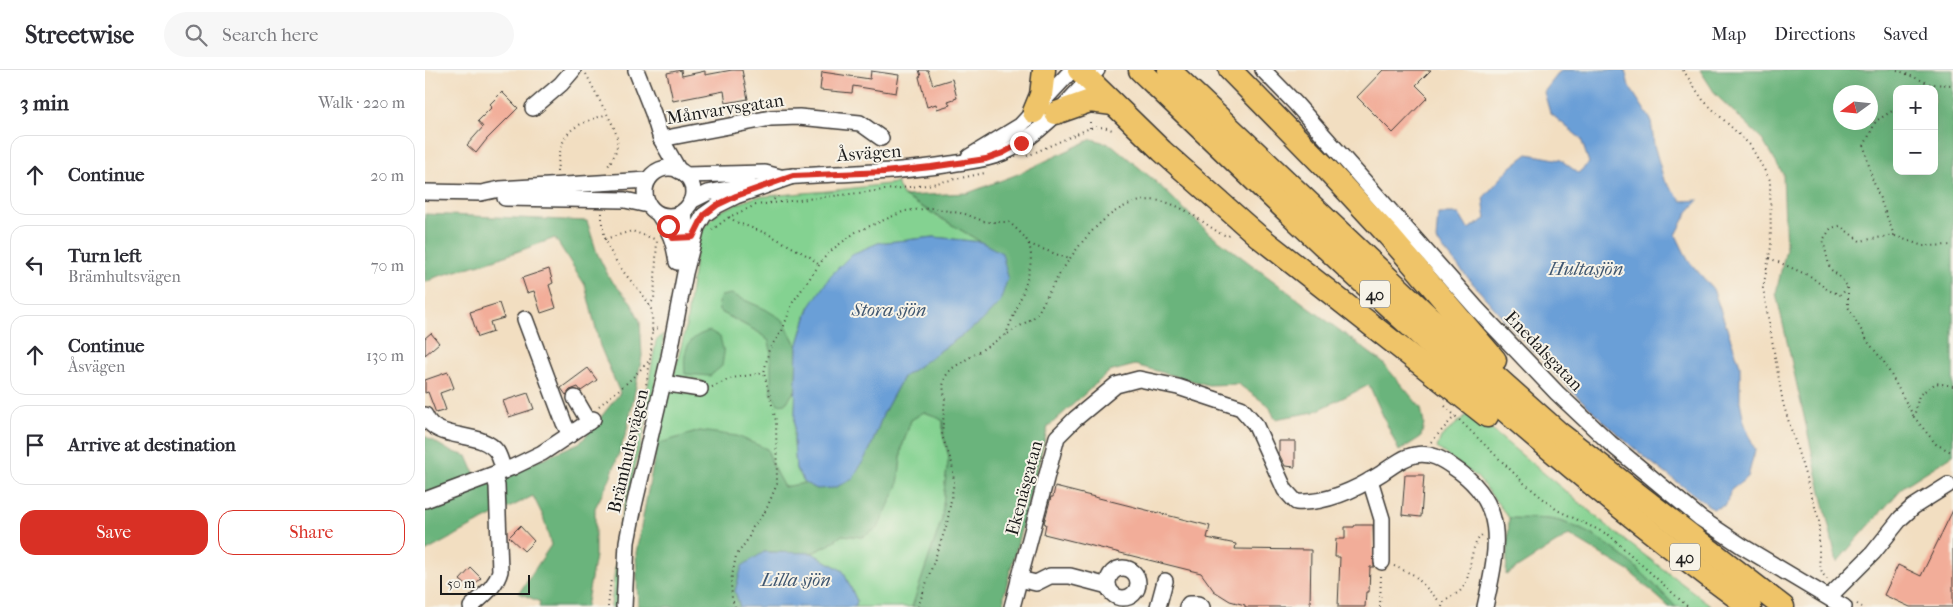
<!DOCTYPE html>
<meta charset="utf-8">
<style>
:root{--surface:#fff;--page:#f7f7f7;--text:#2b2b33;--muted:#7c7c81;--line:#e1e1e2;--accent:#d93025}
body{margin:0;font-family:"IM FELL French Canon",serif;background:var(--page);color:var(--text)}
.controls{position:absolute;right:15px;top:15px;display:grid;overflow:hidden;border-radius:10px;box-shadow:0 5px 20px #0002}
.controls button{width:45px;height:45px;display:grid;place-items:center;padding:0;border:0;border-bottom:1px solid var(--line);background:var(--surface);color:var(--text);font:25px sans-serif}
.compass{position:absolute;left:1408px;top:15px;width:45px;height:45px;border-radius:50%;background:var(--surface);box-shadow:0 5px 20px #0002;rotate:255deg}
.scale{position:absolute;left:15px;bottom:12px;width:90px;box-sizing:border-box;padding-left:5px;border:2px solid #1c1c1c;border-top:0;font-size:14px;line-height:18px;white-space:nowrap;color:#1c1c1c;-webkit-text-stroke:4px #f7f3e8;paint-order:stroke}
.stop{position:absolute;width:15px;height:15px;margin:-11px;border:4px solid #d93025;border-radius:50%;background:#fff}
.stop.end{background:#d93025;border-color:#fff;box-shadow:0 1px 5px #0008}
.list{margin:0;padding:0;list-style:none}
h2{display:flex;justify-content:space-between;align-items:center;height:65px;margin:0;padding:0 20px;font-size:21px}
h2 small{font-size:16px;font-weight:400;color:var(--muted)}
.list li{display:grid;grid-template-columns:32px 1fr auto;gap:15px;align-items:center;box-sizing:border-box;height:80px;margin:0 10px 10px;padding:0 10px;border:1px solid var(--line);border-radius:15px}
.list b{display:block;font-size:19px;white-space:nowrap}
.list p{margin:0;font-size:16px;white-space:nowrap;color:var(--muted)}
.list em{font-size:16px;font-style:normal;color:var(--muted)}
.actions{display:flex;gap:10px;padding:15px 20px}
.actions a{flex:1;padding:11px 0;border:1px solid var(--accent);border-radius:15px;text-align:center;font-size:18px;color:var(--accent)}
.actions .main{background:var(--accent);color:#fff}
.icon{flex:none;width:28px;height:28px;fill:none;stroke:currentColor;stroke-width:2;stroke-linecap:round;stroke-linejoin:round}
.map{position:relative;flex:none;width:1528px;height:537px;overflow:hidden}
header{display:flex;align-items:center;gap:30px;box-sizing:border-box;height:70px;padding:0 25px;background:var(--surface);border-bottom:1px solid var(--line)}
header strong{font-size:24px}
nav{display:flex;gap:28px;margin-inline-start:auto;font-size:18px}
.search{width:350px;height:45px;background:var(--page);display:flex;align-items:center;gap:12px;box-sizing:border-box;padding:0 18px;border-radius:28px;color:var(--muted);font-size:19px}
main{display:flex}
aside{flex:1;background:var(--surface)}
.map>svg:first-child{display:block}
.green{fill:#84d291;stroke:#507756;fill-rule:evenodd}
.forest{fill:#6bb47b;stroke:#44684c;fill-rule:evenodd}
.water{fill:#6b9fd7;stroke:#445e7a}
.building{fill:#f2ad99}
.lines{fill:none;stroke-linecap:round;stroke-linejoin:round}
.minor-casing{stroke:#3c3935;stroke-width:18}
.highway-casing{stroke:#3c3935;stroke-width:25}
.path{stroke:#3c3935;stroke-width:2;stroke-dasharray:1 4;stroke-linecap:butt}
.minor{stroke:#fff;stroke-width:15}
.highway{stroke:#efc469;stroke-width:22}
.route{stroke:#d93025;stroke-width:6}
.labels{text-anchor:middle;stroke-width:4;stroke-linejoin:round;paint-order:stroke}
.shield{fill:#f7f3e8;stroke:#5e5c59;stroke-width:1}
.shield-label{font-size:16px;font-weight:bold;fill:#1c1c1c}
.street-label{font-size:18px;fill:#1c1c1c;stroke:#f7f3e8}
.water-label{font-size:19px;font-style:italic;fill:#405770;stroke:#f7f3e8}
</style>
<header>
<strong>Streetwise</strong>
<div class="search"><svg class="icon" aria-label="search" viewBox="0 0 24 24"><circle cx="10" cy="10" r="6"/><path d="M15 15l6 6"/></svg>Search here</div>
<nav><a>Map</a><a>Directions</a><a>Saved</a></nav>
</header>
<main>
<aside>
<h2>3 min<small>Walk · 220 m</small></h2>
<ul class="list">
<li><svg class="icon" aria-label="ahead" viewBox="0 0 24 24"><path d="M12 20V5M6 11l6-6 6 6"/></svg><div><b>Continue</b></div><em>20 m</em></li>
<li><svg class="icon" aria-label="left" viewBox="0 0 24 24"><path d="M17 20v-9H6M10 6l-5 5 5 5"/></svg><div><b>Turn left</b><p>Brämhultsvägen</p></div><em>70 m</em></li>
<li><svg class="icon" aria-label="ahead" viewBox="0 0 24 24"><path d="M12 20V5M6 11l6-6 6 6"/></svg><div><b>Continue</b><p>Åsvägen</p></div><em>130 m</em></li>
<li><svg class="icon" aria-label="arrive" viewBox="0 0 24 24"><path d="M6 21V4h12l-3 4 3 4H6"/></svg><div><b>Arrive at destination</b></div></li>
</ul>
<div class="actions"><a class="main">Save</a><a>Share</a></div>
</aside>
<div class="map">
<svg width="1528" height="537" viewBox="0 0 1528 537">
<rect width="100%" height="100%" fill="#f7f3e8"/>
<filter id="ink" filterUnits="userSpaceOnUse"><feTurbulence type="fractalNoise" baseFrequency=".02" numOctaves="2"/><feDisplacementMap in="SourceGraphic" scale="10" xChannelSelector="R" yChannelSelector="G"/><feConvolveMatrix kernelMatrix="1 2 1 2 8 2 1 2 1" color-interpolation-filters="sRGB"/></filter>
<filter id="wash" filterUnits="userSpaceOnUse"><feTurbulence type="fractalNoise" baseFrequency=".0096" numOctaves="4" result="noise"/><feDisplacementMap in="SourceGraphic" scale="20" xChannelSelector="R" yChannelSelector="G"/><feGaussianBlur stdDeviation="1.12" result="paint"/><feColorMatrix in="noise" values="0 0 0 0 0 0 0 0 0 0 0 0 0 0 0 0 0 1.4 0 .05"/><feComposite in="paint" operator="in"/></filter>
<g filter="url(#wash)">
<rect width="100%" height="100%" fill="#f2dec1"/>
<g class="green">
<path d="M472 113 478 126 556 172 509 167 453 173 384 237 372 277 358 250 294 241 333 262 344 271 361 333 371 319 369 371 371 399 380 413 359 418 350 401 342 379 275 361 231 375 261 257 271 180 278 159 293 142 330 127 403 121ZM253 306 277 311 274 326 250 320Z"/>
<path d="M238 264V281L202 431 194 486 193 537H186L194 459 215 361 231 271Z"/>
<path d="M499 342 510 346 518 351V364L524 387 520 412 517 449 487 537H430L432 531 418 501 387 483 404 475 417 465 437 467 473 415 477 377 486 350Z"/>
<path d="M1045 342 1197 468 1288 537H1251C1217 502 1182 465 1134 451 1120 447 1100 449 1084 448L1053 408 1012 378 1016 367Z"/>
</g>
<g class="forest">
<path d="M1275 0H1528V385L1479 416 1412 492 1351 223 1361 179 1358 104 1336 68 1291 25ZM1472 19H1509V101H1472ZM1446 22V52H1416V22Z"/>
<path d="M667 69 687 75 729 110 783 162 957 292 996 338 999 354 996 367 974 381 944 315 889 342 850 349 844 336 813 314 783 315 710 295 684 302 623 357 579 525V537H487L517 449 520 412 524 387 518 364V351L510 346 499 342 486 350 477 377 473 415 453 458 437 467 417 465 404 475 387 483 339 482 310 520 315 537H213L211 483 232 374 275 361 312 366 342 379 350 401 359 417 380 413 392 419 445 379 459 342 478 307 556 252 576 183 556 172 479 126 543 123 593 104Z"/>
<path d="M0 144 162 151 172 183 185 209 206 232 215 251 217 286 202 360 185 409 170 438V486L161 537H114L115 532 94 523 126 475 118 446 108 426 51 454 0 482V366L25 381 42 386 55 416 156 372 195 323 175 276 160 215 130 168 69 190 11 207 0 213Z"/>
<path d="M306 224 340 239 358 250 372 277 371 319 361 333 353 334 346 323V281L344 271 333 262 294 241 293 233 296 226Z"/>
<path d="M285 261 295 267 299 283 297 296 285 306 260 304C258 281 261 267 285 261Z"/>
<path d="M1084 448C1100 449 1120 447 1134 451 1182 465 1217 502 1251 537H1244L1204 501 1144 465 1081 505Z"/>
</g>
<g class="water">
<path d="M1136 0H1200L1204 16 1226 50 1229 75 1239 110 1257 131 1274 130 1263 142 1251 165 1263 190 1288 219 1315 295V331L1319 352 1330 380 1323 407 1306 420 1301 435 1288 439C1260 417 1230 397 1204 374 1133 312 1071 242 1011 170L1013 144H1034L1043 159 1061 149 1058 128 1086 97 1103 84 1136 90 1153 103 1164 93 1156 69 1125 43 1119 22Z"/>
<path d="M509 167 556 172 577 183 583 207 575 232 556 252 478 307 459 342 445 379 428 409 409 418 392 419 380 413 371 399 369 371 372 277 384 238 406 205 427 184 453 173Z"/>
<path d="M339 482 387 483 418 501 432 531 430 537H315L310 521 317 496Z"/>
</g>
<g id="blocks">
<g class="building">
<path d="M256 0 257 6 280 1V5L307 0H317L323 29 301 33 299 21 248 31 242 3Z"/>
<path d="M494 0H503L508 15 527 9 532 28 523 31 525 35 512 39 511 34 502 37 494 7 496 6Z"/>
<path d="M958 0H1006L991 15 1003 27 968 63 932 27Z"/>
<path d="M446 1 474 5 471 23 428 16 427 23 395 20 397 2 445 9Z"/>
<path d="M77 22 93 38 62 69 51 83 42 75 58 57 53 51 67 37 64 35Z"/>
<path d="M124 199 128 213 124 215 131 238 116 243 109 221 102 223 97 208Z"/>
<path d="M74 233 79 248 65 252 68 262 53 267 45 242Z"/>
<path d="M6 263 14 273 0 285V268Z"/>
<path d="M163 298 172 310 156 321 153 317 145 320 141 325 136 318Z"/>
<path d="M23 302 29 318 15 323 21 340 11 343 3 322 0 323V310Z"/>
<path d="M103 323 109 339 84 347 78 331Z"/>
<path d="M854 371H870V397L860 396 854 384Z"/>
<path d="M980 405H999L996 447 977 445Z"/>
<path d="M630 417 785 456 782 468 811 474 810 479 886 480 885 537H820V535L805 531 789 521 776 503 619 464 621 454 619 453 626 427H628Z"/>
<path d="M1528 440V537H1485L1459 525 1473 495 1496 506Z"/>
<path d="M930 455H948L949 497H945L944 522H941L940 537H913L915 487H910L911 469H920V457H929Z"/>
<path d="M95 456 109 471 99 481 84 467Z"/>
<path d="M46 498 56 508 46 519 35 510Z"/>
</g>
</g>
</g>
<g filter="url(#ink)">
<use href="#blocks" fill-opacity="0" stroke="#3c3935" stroke-width="1"/>
<g class="lines">
<defs>
<g id="minor">
<path d="M211 0 228 43 236 69 254 101"/>
<path d="M838 0 870 33 1052 239 1132 323 1185 373 1275 448 1317 476 1419 537"/>
<path d="M108 38 136 14 148 0"/>
<path d="M236 69 346 48 374 47 435 53 456 68"/>
<path d="M544 87 595 56 647 0"/>
<circle cx="244" cy="122" r="24"/>
<path d="M260 105 340 103 355 107"/>
<path d="M359 107C415 103 470 103 526 94 544 91 562 90 578 83 615 66 645 30 672 0"/>
<path d="M0 122 56 123 75 119 107 117 223 110"/>
<path d="M80 128 200 130 223 135"/>
<path d="M266 131 282 123 324 115"/>
<path d="M234 145C245 160 249 173 252 192"/>
<path d="M258 181 260 140"/>
<path d="M100 249 139 353 145 365"/>
<path d="M238 313 275 319"/>
<path d="M150 328 164 352"/>
<path d="M0 345C11 373 56 359 72 382 75 387 77 395 79 401"/>
<path d="M945 410 957 449V492"/>
<path d="M0 430 88 397 117 383 168 349"/>
<circle cx="698" cy="513" r="15"/>
<path d="M594 509 611 513 625 506H645L683 516"/>
<path d="M1404 527 1448 483 1476 448 1488 437 1523 415"/>
<path d="M46 537C57 526 71 517 75 501L72 416 69 405"/>
<path d="M199 537 202 472 209 436 244 287 260 203 272 157 279 145 293 135 311 126 368 106"/>
<path d="M587 537 632 367 650 349 691 315 714 309 753 317 816 338 830 354 860 420 871 432C902 434 932 419 957 403 967 396 978 387 990 385 1005 382 1017 389 1028 397 1085 434 1072 481 1060 537"/>
<path d="M733 537 740 511"/>
<path d="M762 537 764 534H773L777 537"/>
</g>
<g id="highway">
<path d="M654 0 737 81 832 165 1062 346"/>
<path d="M715 0C910 188 1105 377 1325 537"/>
<path d="M744 0 1003 246 1135 364 1358 537"/>
<path d="M805 0 900 97 964 166 1070 290"/>
<path d="M609 42 616 25 619 0"/>
<path d="M631 43 665 31 688 34"/>
</g>
</defs>
<use href="#minor" class="minor-casing"/>
<use href="#highway" class="highway-casing"/>
<g class="path">
<path d="M1258 0 1278 30 1325 75 1345 110 1346 177 1338 218 1358 333 1394 450V489L1397 503 1402 509"/>
<path d="M1472 0 1505 14"/>
<path d="M161 4C168 17 174 30 181 42 194 66 198 75 181 99"/>
<path d="M1502 19 1505 14 1528 15"/>
<path d="M665 58V48"/>
<path d="M602 86 665 58 679 57 690 61"/>
<path d="M132 102C137 58 144 58 182 44"/>
<path d="M345 133 353 126"/>
<path d="M177 143C176 170 189 191 206 211 214 220 222 229 226 239 228 248 227 257 227 266 225 310 213 351 204 394"/>
<path d="M304 147 311 152 343 164 385 187 394 195"/>
<path d="M287 160 304 147 331 135 502 115 560 103"/>
<path d="M1470 166 1498 176 1528 175"/>
<path d="M180 169 207 161 232 170"/>
<path d="M604 174 644 189"/>
<path d="M1344 188 1385 206 1403 220 1416 225 1423 217 1414 206 1405 199 1398 170 1406 158 1415 156 1435 171 1469 165 1447 108 1439 76 1451 51 1472 38"/>
<path d="M1423 218V237L1443 272 1459 292 1489 347"/>
<path d="M224 236 229 229 232 170"/>
<path d="M227 261 235 257"/>
<path d="M1528 316 1511 313 1494 325 1489 347 1511 374 1528 383"/>
<path d="M287 317 307 308 339 303"/>
<path d="M174 336 203 312 226 289"/>
<path d="M1020 336 1099 413 1132 440 1184 465 1263 537"/>
<path d="M1006 372 1030 346"/>
<path d="M969 496 989 505 1017 534"/>
<path d="M1432 534 1437 537"/>
<path d="M183 537 186 509"/>
<path d="M310 537 307 529 306 511 311 486 323 469 328 457 341 440 352 414 351 351 339 303 344 279 357 261 368 232 399 188 408 179 431 162 480 141 507 138 540 144 561 152H584C591 159 601 166 604 175 613 198 588 244 580 267"/>
<path d="M493 537 522 454 529 412 527 393 517 366 520 328 518 316 520 307 526 299 608 248 614 241C635 200 680 121 735 131 758 135 777 152 796 164L803 166 805 165"/>
<path d="M955 537 956 504"/>
<path d="M1017 537C1019 526 1030 527 1036 520 1049 505 1042 478 1057 465"/>
</g>
<use href="#minor" class="minor"/>
<use href="#highway" class="highway"/>
</g>
</g>
<g class="lines" filter="url(#ink)">
<path class="route" d="M243 156 248 168 268 167 279 145 292 135 311 126 368 106 459 102 506 97 561 89 578 83 596 73"/>
</g>
<g class="labels">
<g class="shield">
<rect x="935" y="210.5" width="30" height="27" rx="4"/>
<rect x="1245" y="473.5" width="30" height="27" rx="4"/>
</g>
<g class="shield-label">
<text x="950" y="230">40</text>
<text x="1260" y="493">40</text>
</g>
<g class="street-label">
<text transform="translate(300 39) rotate(-9)" y="6">Månvarvsgatan</text>
<text transform="translate(444 83) rotate(-4)" y="6">Åsvägen</text>
<text transform="translate(1119 281) rotate(46)" y="6">Enedalsgatan</text>
<text transform="translate(203 381) rotate(-77)" y="6">Brämhultsvägen</text>
<text transform="translate(599 418) rotate(-75)" y="6">Ekenäsgatan</text>
</g>
<g class="water-label">
<text x="1161" y="205">Hultasjön</text>
<text x="464" y="246">Stora sjön</text>
<text x="371" y="516">Lilla sjön</text>
</g>
</g>
</svg>
<div class="controls">
<button>+</button>
<button>−</button>
</div>
<svg class="compass" viewBox="-18 -18 36 36"><path d="M0-13l5 13h-10z" fill="#e53935"/><path d="M0 13l5-13h-10z" fill="#7c7c81"/></svg>
<div class="scale">50 m</div>
<div class="stop" style="left:243px;top:156px"></div>
<div class="stop end" style="left:596px;top:73px"></div>
</div>
</main>
